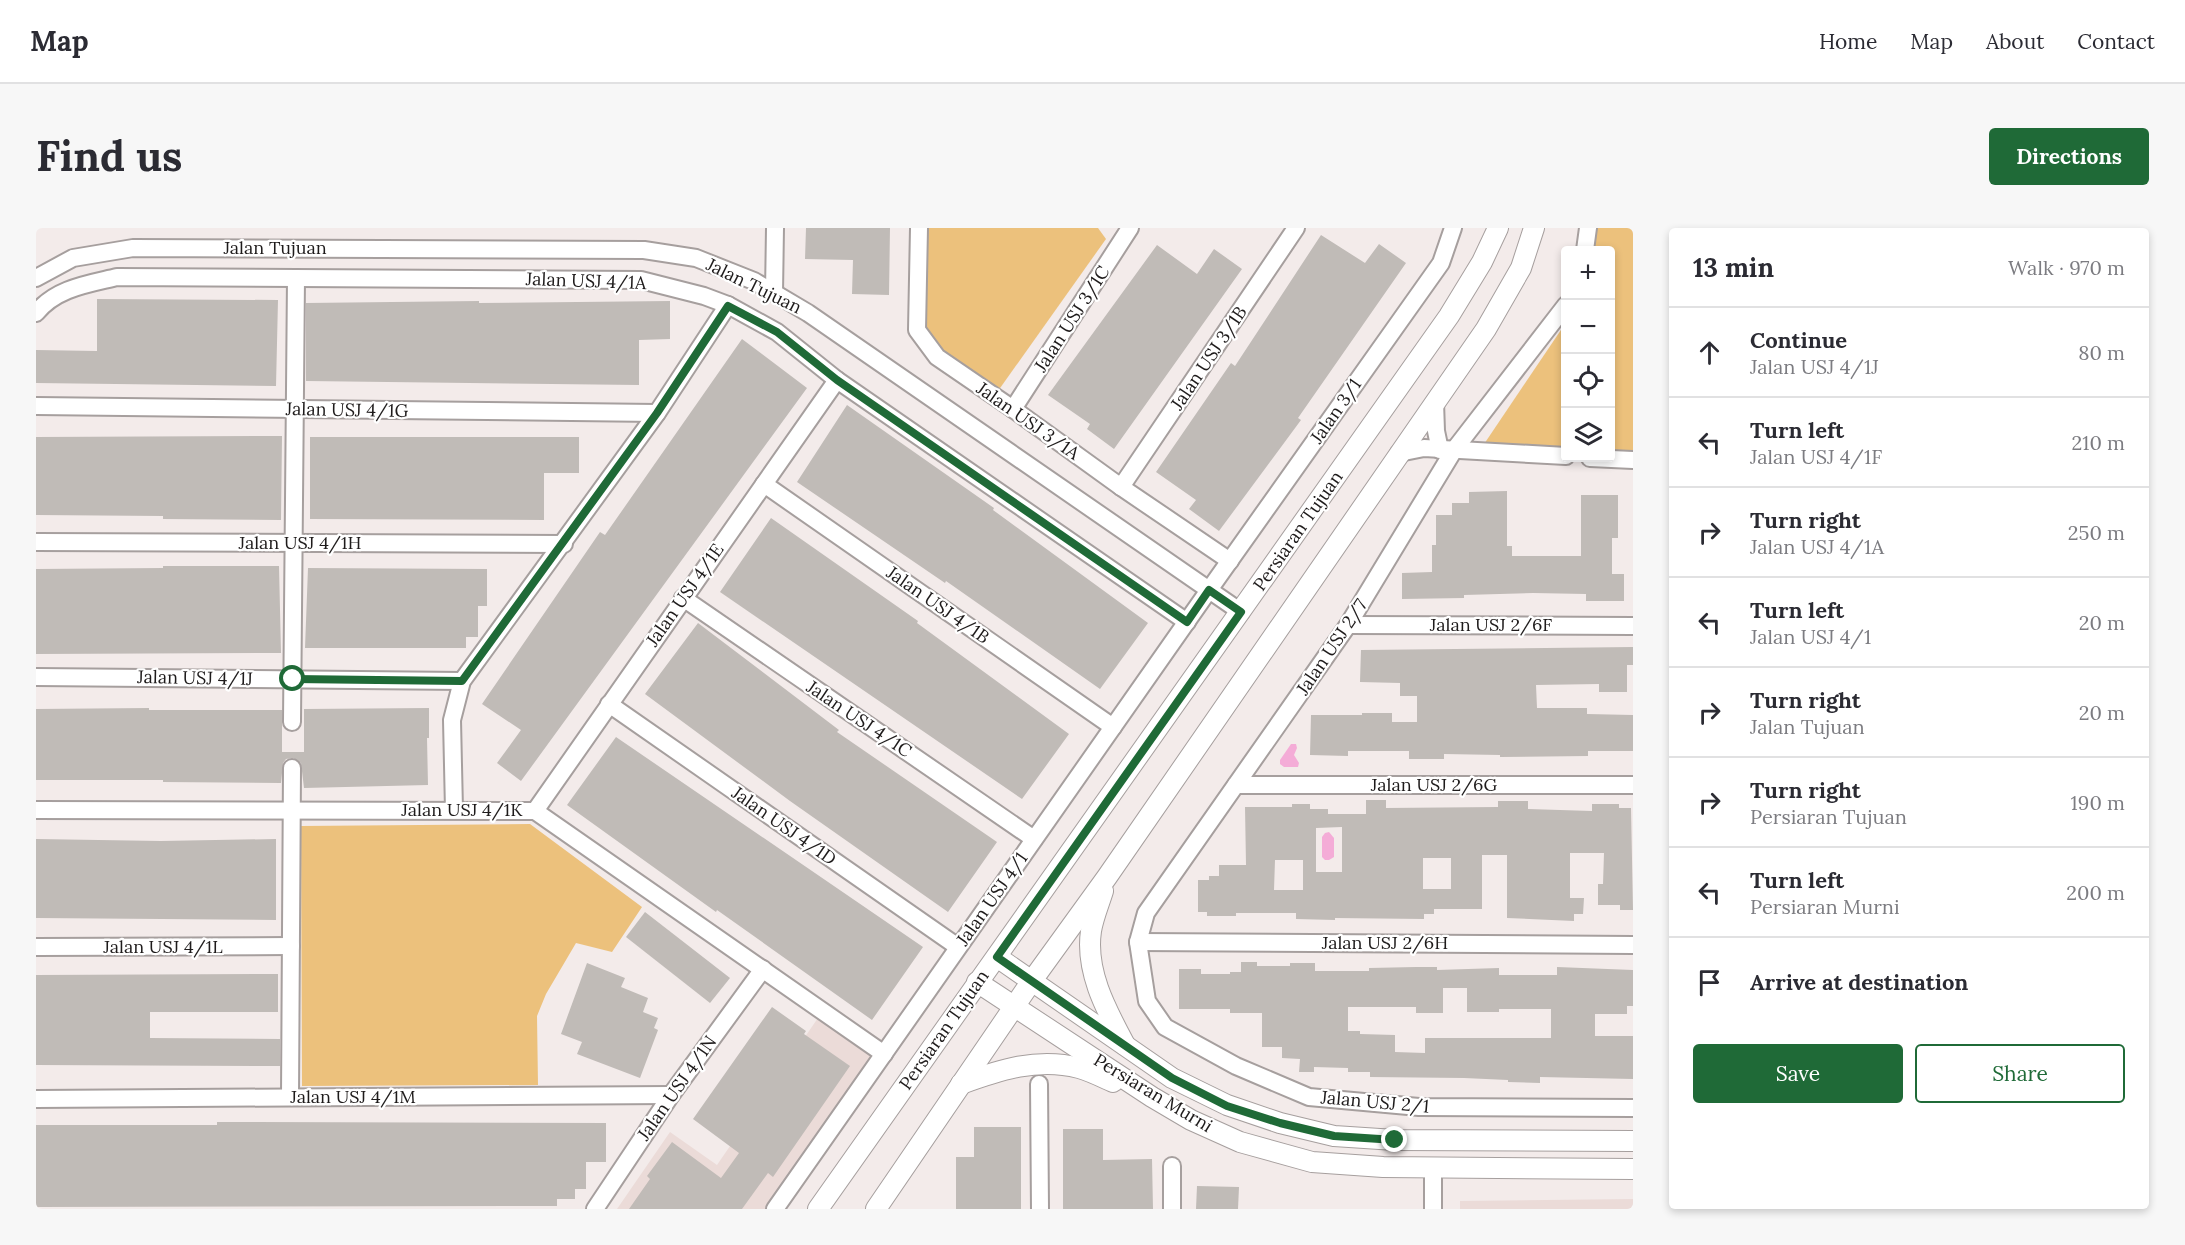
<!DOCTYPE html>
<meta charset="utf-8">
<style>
:root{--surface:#fff;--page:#f7f7f7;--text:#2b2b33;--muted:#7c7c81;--line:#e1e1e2;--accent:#1f6a37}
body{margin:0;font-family:Lora,serif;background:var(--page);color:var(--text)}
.controls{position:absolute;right:18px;top:18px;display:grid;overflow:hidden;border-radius:6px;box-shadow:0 3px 9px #0003}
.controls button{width:54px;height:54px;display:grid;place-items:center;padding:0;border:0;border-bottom:2px solid var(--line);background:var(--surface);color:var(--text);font:30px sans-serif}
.stop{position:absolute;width:18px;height:18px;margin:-14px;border:4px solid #1f6a37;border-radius:50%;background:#fff}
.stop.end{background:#1f6a37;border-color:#fff;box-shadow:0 2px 6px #0008}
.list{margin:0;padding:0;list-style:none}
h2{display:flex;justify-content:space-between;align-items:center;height:78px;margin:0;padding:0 24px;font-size:26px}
h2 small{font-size:20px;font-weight:400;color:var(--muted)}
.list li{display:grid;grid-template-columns:39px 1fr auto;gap:18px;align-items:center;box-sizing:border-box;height:90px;padding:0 24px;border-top:2px solid var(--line)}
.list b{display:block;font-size:22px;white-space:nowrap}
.list p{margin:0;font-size:20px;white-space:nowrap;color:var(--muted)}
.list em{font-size:20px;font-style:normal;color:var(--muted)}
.actions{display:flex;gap:12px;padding:18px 24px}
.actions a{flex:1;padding:14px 0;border:2px solid var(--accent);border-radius:6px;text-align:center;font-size:21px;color:var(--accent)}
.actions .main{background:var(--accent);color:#fff}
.icon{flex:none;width:33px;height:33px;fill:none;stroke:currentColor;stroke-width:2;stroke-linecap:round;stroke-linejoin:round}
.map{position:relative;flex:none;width:1597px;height:981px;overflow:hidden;border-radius:6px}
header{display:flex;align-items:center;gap:36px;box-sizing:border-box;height:84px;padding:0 30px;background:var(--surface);border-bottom:2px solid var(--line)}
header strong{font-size:28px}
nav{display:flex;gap:33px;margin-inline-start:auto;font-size:21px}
.intro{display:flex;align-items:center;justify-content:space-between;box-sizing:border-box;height:144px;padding:0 36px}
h1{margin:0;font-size:42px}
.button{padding:15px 27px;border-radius:6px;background:var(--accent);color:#fff;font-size:21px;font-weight:700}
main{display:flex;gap:36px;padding:0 36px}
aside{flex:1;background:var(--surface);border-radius:6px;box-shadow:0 3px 9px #0003}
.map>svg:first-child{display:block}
.built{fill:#ebdbd8}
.green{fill:#ecc17c}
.water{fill:#f4acd7}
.building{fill:#c0bbb7;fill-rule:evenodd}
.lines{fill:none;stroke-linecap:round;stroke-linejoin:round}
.minor-casing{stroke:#a69f9e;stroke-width:20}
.major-casing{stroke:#a69f9e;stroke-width:22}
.minor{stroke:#fff;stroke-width:16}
.major{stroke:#fff;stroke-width:20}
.route{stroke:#1f6a37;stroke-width:8}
.labels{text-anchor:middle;stroke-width:4.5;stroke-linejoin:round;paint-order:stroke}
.street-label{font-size:18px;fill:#1e1b1b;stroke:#fff}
</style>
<header>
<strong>Map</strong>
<nav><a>Home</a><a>Map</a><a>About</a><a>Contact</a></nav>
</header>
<div class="intro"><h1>Find us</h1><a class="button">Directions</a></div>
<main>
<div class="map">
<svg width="1597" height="981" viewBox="0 0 1597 981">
<rect width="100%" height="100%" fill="#f3ebea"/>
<g class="built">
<path d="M784 787 840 827 731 981H581L634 904 681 937Z"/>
<path d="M1597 971V981H1424V973Z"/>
</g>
<g class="green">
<path d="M890 0H1062L1070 11 962 163 907 125 887 98Z"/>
<path d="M1559 0H1597V228H1575L1574 22H1556Z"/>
<path d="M1529 96V228H1440Z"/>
<path d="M494 596 606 679 576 724 540 715 510 766 501 788 502 857 266 858 265 598Z"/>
</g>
<g class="water">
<path d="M1255 516H1260L1261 520 1258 527 1263 535 1262 539H1248L1244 536V532Z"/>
<path d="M1293 604 1298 610V629L1293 632H1289L1286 629V609L1289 605Z"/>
</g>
<g class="building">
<path d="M770 0H854L853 67 816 66 817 32 769 31Z"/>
<path d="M1285 7 1329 35 1343 16 1370 35 1262 190 1265 192 1183 303 1153 281 1160 272 1120 244 1195 135 1199 138Z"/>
<path d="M1121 17 1161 46 1178 21 1206 41 1078 221 1051 201 1054 196 1012 167Z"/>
<path d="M61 71 242 72 240 158 0 155V122L61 123Z"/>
<path d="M443 73V75L634 73V111L603 112V157L270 153V75Z"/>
<path d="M706 111 771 160 485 553 461 535 485 502 446 476 564 304 569 307Z"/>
<path d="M811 177 958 280 957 282 1112 395 1064 461 910 353 909 355 761 254Z"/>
<path d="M246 208 245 292 127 291V288L0 287V209Z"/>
<path d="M274 209H543V245H508V292L274 291Z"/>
<path d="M1471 263V318H1476V328H1545V267H1582V310H1576V346H1588V373H1550V366L1497 365 1428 367V370L1366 371V345L1396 344V317H1400V287H1416V275H1433V264Z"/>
<path d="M735 290 882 393 881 395 1033 506 986 571 684 364Z"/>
<path d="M127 338H243L245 425 0 426V341L127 340Z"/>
<path d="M272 340 451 341V378H442V409H430V420H269Z"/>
<path d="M662 395 803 502 801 504 961 614 912 684 754 573 609 466Z"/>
<path d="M1597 419V437H1591V464H1563V456L1500 457 1501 480H1551V486L1597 487V523H1552V528L1464 529V527L1408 526V531H1373V523H1312V528L1274 527 1275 487H1326V485H1356V494H1381V468H1364V455L1324 454 1325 422Z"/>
<path d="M113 480V482H246V524H268V481L393 480V510H391L392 557 268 560 265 535 257 530 250 531 247 535 245 555 127 554V552H0V481Z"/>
<path d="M580 509 887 719 836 792 681 682 680 684 531 577Z"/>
<path d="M1330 572H1350V580L1462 579V573H1492V581L1556 583V576H1583V580H1595L1597 682H1584V677H1562V656H1567L1568 625H1534V670H1548L1547 686H1538V693L1471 690V627H1446V681H1398V686H1388V691L1299 690V692L1260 691V685H1200V688H1171V684H1162V652H1173V648H1183V637H1210L1209 579H1256V576H1274V581H1292V586H1330ZM1306 599V644H1280V600ZM1387 630H1415V661H1387ZM1239 632H1267V662H1238Z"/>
<path d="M0 611 125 613 240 611V692L0 690Z"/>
<path d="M609 684 694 750 674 775 590 709Z"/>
<path d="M1205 734H1221V738H1254V735H1279V743H1333V740L1380 739H1401V742L1463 740V747H1521V739L1597 742V778H1591V786H1559V808H1597V851L1504 849V855L1472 854V852L1428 850 1334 849V844H1312V840L1278 839V844H1263L1264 831 1246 830V819H1226V785H1194V781H1143V741H1165V746H1194V744H1205ZM1407 760H1431V784H1463V781H1515V810H1389V825L1359 824V807L1324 806V803H1312V779H1380V785H1407Z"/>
<path d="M551 735 589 750 585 759 612 770 607 784 622 790 618 800 622 802 604 850 541 826 546 814 525 806Z"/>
<path d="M242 746V784H114V810L244 811V838L0 837V747Z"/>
<path d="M736 779 770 803 768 806 814 838 737 949 732 945 706 981H593L614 951 611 948 636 914 685 950 703 925 657 891Z"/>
<path d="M181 894 570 895V934H550V961H539V971H521V978L0 979V897H181Z"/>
<path d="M938 899H985V981H920V929H938Z"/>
<path d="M1027 901H1067V932L1116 931 1117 981H1027Z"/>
<path d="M1161 958 1203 959 1202 981H1160Z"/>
</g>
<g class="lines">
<defs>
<g id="minor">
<path d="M883 0 881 102 901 129 977 181 1085 259 1194 333"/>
<path d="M1549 22 1552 0"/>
<path d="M0 50 37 30 97 20 608 22 660 30 718 53 772 85 1205 384"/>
<path d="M738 65 739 0"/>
<path d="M1530 77 1418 222 1312 397 1110 685 1102 714 1111 773 1129 799 1200 838 1273 869 1383 879 1597 880"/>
<path d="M0 85C20 60 52 56 81 49L605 52 668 68 692 77 741 104 801 152 1151 394"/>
<path d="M1399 174 1400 203 1404 222"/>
<path d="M0 178 621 185"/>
<path d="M977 181 1094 0"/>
<path d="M1363 225 1388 220 1530 228"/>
<path d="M1554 230 1597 232"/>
<path d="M728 256 1077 499"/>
<path d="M1085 259 1260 0"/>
<path d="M0 314 528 316"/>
<path d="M647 370 998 611"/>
<path d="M1312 397 1597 398"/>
<path d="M0 449 426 453"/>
<path d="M573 476 922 719"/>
<path d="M256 494 260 50"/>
<path d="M1200 557H1597"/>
<path d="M0 582 499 583 848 826"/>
<path d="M418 582 416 492 426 453 621 185 692 77"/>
<path d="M499 583 801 152"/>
<path d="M1102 714 1597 717"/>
<path d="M0 719 255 718"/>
<path d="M1003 856 1004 981"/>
<path d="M254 869 256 540"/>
<path d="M0 871 635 867"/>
<path d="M1136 938V981"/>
<path d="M1397 940V981"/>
<path d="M559 981 635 867 727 741"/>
<path d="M739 981 1173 362 1405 35 1417 0"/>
</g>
<g id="major">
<path d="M1067 663C1063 676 1057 690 1055 703 1049 744 1071 783 1089 817"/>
<path d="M961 729 1136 850 1191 877 1244 895 1298 908 1359 912 1597 913"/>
<path d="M941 754 1116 869 1155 892 1204 914 1276 934 1347 939 1597 941"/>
<path d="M925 856C963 842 1002 829 1043 840 1054 843 1066 849 1077 854"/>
<path d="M782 981 1413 88 1446 34 1462 0"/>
<path d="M840 981 995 754 1071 649 1450 101 1485 40 1498 0"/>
</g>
</defs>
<use href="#minor" class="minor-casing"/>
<use href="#major" class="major-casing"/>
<use href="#minor" class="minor"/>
<use href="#major" class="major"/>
</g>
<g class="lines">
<path class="route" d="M257 451 426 453 621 185 692 78 741 104 801 152 1151 394 1173 362 1205 384 961 729 1136 850 1191 878 1244 895 1298 908 1359 912"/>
</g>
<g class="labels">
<g class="street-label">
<text x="239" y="26">Jalan Tujuan</text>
<text transform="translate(550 53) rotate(2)" y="6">Jalan USJ 4/1A</text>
<text transform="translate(718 58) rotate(26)" y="6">Jalan Tujuan</text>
<text transform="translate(1036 91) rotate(-57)" y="6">Jalan USJ 3/1C</text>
<text transform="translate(1173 130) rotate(-56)" y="6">Jalan USJ 3/1B</text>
<text transform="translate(311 182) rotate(1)" y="6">Jalan USJ 4/1G</text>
<text transform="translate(1300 183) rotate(-55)" y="6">Jalan 3/1</text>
<text transform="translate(992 193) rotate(35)" y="6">Jalan USJ 3/1A</text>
<text transform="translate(1262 303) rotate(-55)" y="6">Persiaran Tujuan</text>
<text x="264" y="321">Jalan USJ 4/1H</text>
<text transform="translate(649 367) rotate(-55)" y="6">Jalan USJ 4/1E</text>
<text transform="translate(902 377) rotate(35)" y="6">Jalan USJ 4/1B</text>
<text x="1455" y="403">Jalan USJ 2/6F</text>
<text transform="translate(1296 419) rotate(-56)" y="6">Jalan USJ 2/7</text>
<text transform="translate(159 450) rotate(1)" y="6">Jalan USJ 4/1J</text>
<text transform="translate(823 491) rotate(34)" y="6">Jalan USJ 4/1C</text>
<text x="1398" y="563">Jalan USJ 2/6G</text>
<text x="426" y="588">Jalan USJ 4/1K</text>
<text transform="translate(748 598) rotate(35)" y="6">Jalan USJ 4/1D</text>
<text transform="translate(956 671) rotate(-55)" y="6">Jalan USJ 4/1</text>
<text x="1349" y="721">Jalan USJ 2/6H</text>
<text x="127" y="725">Jalan USJ 4/1L</text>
<text transform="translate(908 802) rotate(-55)" y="6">Persiaran Tujuan</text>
<text transform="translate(641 860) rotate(-55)" y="6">Jalan USJ 4/1N</text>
<text transform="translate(1117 865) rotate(31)" y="6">Persiaran Murni</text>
<text x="317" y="875">Jalan USJ 4/1M</text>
<text transform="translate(1339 874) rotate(5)" y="6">Jalan USJ 2/1</text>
</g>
</g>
</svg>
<div class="controls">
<button>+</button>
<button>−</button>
<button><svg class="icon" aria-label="locate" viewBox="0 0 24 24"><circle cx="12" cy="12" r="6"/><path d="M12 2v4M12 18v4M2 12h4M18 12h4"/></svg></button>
<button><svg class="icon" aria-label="layers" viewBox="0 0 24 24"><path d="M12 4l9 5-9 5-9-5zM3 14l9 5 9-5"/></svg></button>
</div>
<div class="stop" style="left:257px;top:451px"></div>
<div class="stop end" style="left:1359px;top:912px"></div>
</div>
<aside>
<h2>13 min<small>Walk · 970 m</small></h2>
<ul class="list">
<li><svg class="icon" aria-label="ahead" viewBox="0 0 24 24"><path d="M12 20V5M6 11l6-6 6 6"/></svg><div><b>Continue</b><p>Jalan USJ 4/1J</p></div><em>80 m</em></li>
<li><svg class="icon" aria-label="left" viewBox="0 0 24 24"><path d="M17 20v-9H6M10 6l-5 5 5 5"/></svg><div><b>Turn left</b><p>Jalan USJ 4/1F</p></div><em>210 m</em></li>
<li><svg class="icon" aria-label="right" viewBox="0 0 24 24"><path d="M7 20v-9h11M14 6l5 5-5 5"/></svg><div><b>Turn right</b><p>Jalan USJ 4/1A</p></div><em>250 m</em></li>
<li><svg class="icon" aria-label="left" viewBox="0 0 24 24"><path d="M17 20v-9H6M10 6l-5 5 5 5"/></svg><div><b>Turn left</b><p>Jalan USJ 4/1</p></div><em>20 m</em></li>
<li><svg class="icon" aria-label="right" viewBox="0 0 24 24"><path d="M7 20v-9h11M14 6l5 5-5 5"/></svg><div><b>Turn right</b><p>Jalan Tujuan</p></div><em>20 m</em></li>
<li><svg class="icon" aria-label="right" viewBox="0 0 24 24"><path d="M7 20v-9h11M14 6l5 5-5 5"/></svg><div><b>Turn right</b><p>Persiaran Tujuan</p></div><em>190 m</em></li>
<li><svg class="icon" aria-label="left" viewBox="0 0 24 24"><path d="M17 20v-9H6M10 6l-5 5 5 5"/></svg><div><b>Turn left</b><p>Persiaran Murni</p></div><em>200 m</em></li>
<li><svg class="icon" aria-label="arrive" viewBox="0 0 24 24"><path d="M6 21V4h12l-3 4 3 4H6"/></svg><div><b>Arrive at destination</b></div></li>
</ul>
<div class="actions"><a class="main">Save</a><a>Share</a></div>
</aside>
</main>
